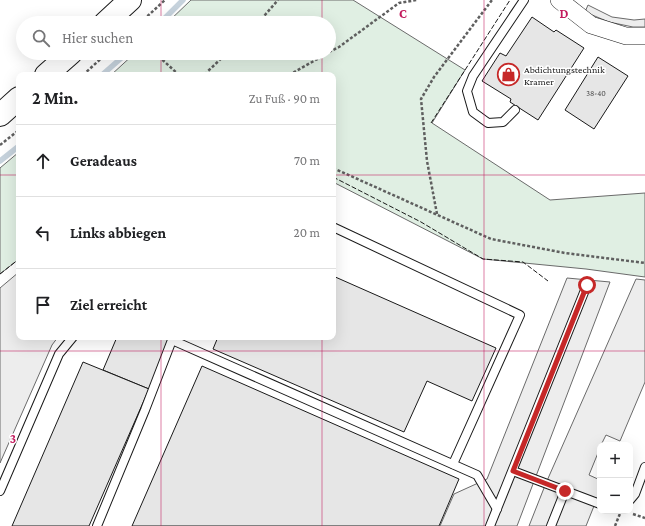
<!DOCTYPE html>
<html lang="de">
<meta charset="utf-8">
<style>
:root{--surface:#fff;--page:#f6f6f6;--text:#202124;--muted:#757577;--line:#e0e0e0}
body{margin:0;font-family:"Crimson Pro",serif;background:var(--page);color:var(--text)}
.controls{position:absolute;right:12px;bottom:12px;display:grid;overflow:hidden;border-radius:8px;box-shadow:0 4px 16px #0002}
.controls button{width:36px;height:36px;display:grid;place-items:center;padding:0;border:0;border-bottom:1px solid var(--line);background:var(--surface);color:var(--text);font:20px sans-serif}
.stop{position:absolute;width:12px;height:12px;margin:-9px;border:3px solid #c62828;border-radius:50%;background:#fff}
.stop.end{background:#c62828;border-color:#fff;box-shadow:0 1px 4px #0008}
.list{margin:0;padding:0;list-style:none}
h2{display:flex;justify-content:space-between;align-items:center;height:52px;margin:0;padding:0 16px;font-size:17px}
h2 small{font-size:13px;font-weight:400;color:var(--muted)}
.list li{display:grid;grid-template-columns:26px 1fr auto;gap:12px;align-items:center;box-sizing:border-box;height:72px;padding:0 16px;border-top:1px solid var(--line)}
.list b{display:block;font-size:15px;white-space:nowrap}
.list em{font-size:13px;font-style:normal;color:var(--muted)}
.icon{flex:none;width:22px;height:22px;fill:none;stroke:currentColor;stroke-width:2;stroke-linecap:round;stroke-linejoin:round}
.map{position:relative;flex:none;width:645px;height:526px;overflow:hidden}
.search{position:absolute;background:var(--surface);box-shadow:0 4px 16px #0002;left:16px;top:16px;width:320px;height:44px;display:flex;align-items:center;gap:10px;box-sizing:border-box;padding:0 14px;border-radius:22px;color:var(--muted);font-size:15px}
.panel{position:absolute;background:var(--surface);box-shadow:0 4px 16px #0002;left:16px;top:72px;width:320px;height:268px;border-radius:8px}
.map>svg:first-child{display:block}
.green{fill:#e0efe3;stroke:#6a6a6a}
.parking{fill:#ededed;stroke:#6a6a6a}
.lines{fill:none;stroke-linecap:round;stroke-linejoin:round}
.stream{stroke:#c6d2dc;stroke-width:5.5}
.building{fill:#e6e6e6;stroke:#1a1a1a}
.service-casing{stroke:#1a1a1a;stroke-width:10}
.minor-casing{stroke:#1a1a1a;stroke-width:18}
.primary-casing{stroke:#1a1a1a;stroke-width:24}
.path{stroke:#5f5f5f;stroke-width:2.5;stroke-dasharray:3 2;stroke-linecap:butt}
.service{stroke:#fff;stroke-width:8}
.minor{stroke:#fff;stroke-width:17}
.primary{stroke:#fff;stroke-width:22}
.fence{stroke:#1a1a1a;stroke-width:1;stroke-dasharray:5 2;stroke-linecap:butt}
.route{stroke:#c62828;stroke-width:5}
.grid{fill:none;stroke:#c2185b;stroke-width:1;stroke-opacity:0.55}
.labels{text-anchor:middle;stroke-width:3;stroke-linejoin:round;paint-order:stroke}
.number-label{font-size:8px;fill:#4d4d4d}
.poi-label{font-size:10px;fill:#1a1a1a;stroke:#fff;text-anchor:start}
.grid-label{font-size:13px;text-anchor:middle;font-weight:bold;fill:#c2185b;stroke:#fff;stroke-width:3;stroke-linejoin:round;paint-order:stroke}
</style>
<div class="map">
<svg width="645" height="526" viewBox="0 0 645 526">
<rect width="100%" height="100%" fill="#fff"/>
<g class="green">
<path d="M191 0H353L465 70 432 123 550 200 645 193V277L586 269 483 259 333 182V75H111L135 53H329V23H167Z"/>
<path d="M19 152V259L0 274V168Z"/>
</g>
<g class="parking">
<path d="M588 5 612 17 634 20 645 19V27H633L609 22 585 12Z"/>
<path d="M19 272V337H58L52 345 0 463V288Z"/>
<path d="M567 278 610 282 517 526H440L454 494 487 479Z"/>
<path d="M636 279 645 280V382L620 441 606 435 601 445H600V448L589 475 600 480V491L586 526H529L546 483Z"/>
</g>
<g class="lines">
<g class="stream">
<path d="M160 23 183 0"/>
<path d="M102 75 127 53"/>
<path d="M0 161 19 146"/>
</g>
</g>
<g class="building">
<path d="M532 17 554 32 556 30 584 48 538 120 510 102 511 99 482 81 500 53 506 56Z"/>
<path d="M598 57 628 76 594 129 565 110Z"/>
<path d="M333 276 496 348 472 401 427 381 404 432 213 349 218 337H333Z"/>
<path d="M117 337H171L149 389 103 370Z"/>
<path d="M83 362 149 389 89 526H12Z"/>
<path d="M202 366 459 479 439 526H132Z"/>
</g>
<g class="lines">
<defs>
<g id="service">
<path d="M515 110 503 122 488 123 473 112 467 91 473 76 524 0"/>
<path d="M333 227 520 315 453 464"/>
<path d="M513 471 600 504"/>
<path d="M0 491 59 354 73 337"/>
<path d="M630 500 635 494 645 467"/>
<path d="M97 526 145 410 172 340 477 475 497 509"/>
<path d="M490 526 587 285"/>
<path d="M551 526 565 491"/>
</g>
<path id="minor" d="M559 0 591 25 626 36H645"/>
<g id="primary">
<path d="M105 23 130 0"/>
<path d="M46 75 71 53"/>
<path d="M0 115 19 98"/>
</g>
</defs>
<use href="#service" class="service-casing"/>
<use href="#minor" class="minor-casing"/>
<use href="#primary" class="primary-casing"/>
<g class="path">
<path d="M140 23 165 0"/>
<path d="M258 23 278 0"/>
<path d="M329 52 339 47 399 3 417 0"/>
<path d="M155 53 179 75"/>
<path d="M83 75 107 53"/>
<path d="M206 75 207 72 227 53"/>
<path d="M289 75 328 53"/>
<path d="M0 145 19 130"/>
<path d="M333 168 491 239 565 253 645 263"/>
<path d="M437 214 427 161 421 99 434 77 492 0"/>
<path d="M633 514 645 518"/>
<path d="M615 526 621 511"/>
</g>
<use href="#service" class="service"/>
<use href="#minor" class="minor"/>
<use href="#primary" class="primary"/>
<g class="fence">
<path d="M431 123 510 0"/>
<path d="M333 177 421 222 483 259 523 262 548 281"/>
<path d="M0 274 19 259"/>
</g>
</g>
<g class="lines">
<path class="route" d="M565 491 513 471 587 285"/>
</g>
<path class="grid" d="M161 0V23M322 0V23M484 0V526M161 53V75M322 53V75M0 175H19M333 175H645M161 337V526M322 337V526M0 351H645"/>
<defs>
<symbol id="shop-ring" viewBox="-11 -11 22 22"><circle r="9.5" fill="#fff" stroke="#c62828" stroke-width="1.5"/><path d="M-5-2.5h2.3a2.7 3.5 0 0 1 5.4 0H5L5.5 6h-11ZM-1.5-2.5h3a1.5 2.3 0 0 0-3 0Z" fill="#c62828"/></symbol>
</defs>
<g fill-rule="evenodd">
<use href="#shop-ring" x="496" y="62" width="25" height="25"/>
</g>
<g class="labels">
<g class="number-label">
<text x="596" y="96">38-40</text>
</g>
<g class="poi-label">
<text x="524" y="73">Abdichtungstechnik<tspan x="524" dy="12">Kramer</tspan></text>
</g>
</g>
<g class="grid-label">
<text x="403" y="18">C</text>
<text x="564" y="18">D</text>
<text x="13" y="443">3</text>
</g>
</svg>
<div class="controls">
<button>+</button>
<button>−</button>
</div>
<div class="stop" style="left:587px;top:285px"></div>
<div class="stop end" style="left:565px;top:491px"></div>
<div class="search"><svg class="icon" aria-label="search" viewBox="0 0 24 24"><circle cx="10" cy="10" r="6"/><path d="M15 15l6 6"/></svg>Hier suchen</div>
<section class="panel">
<h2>2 Min.<small>Zu Fuß · 90 m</small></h2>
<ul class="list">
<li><svg class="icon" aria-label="ahead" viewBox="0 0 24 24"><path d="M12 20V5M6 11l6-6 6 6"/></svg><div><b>Geradeaus</b></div><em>70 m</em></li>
<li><svg class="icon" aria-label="left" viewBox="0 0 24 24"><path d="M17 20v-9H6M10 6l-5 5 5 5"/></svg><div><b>Links abbiegen</b></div><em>20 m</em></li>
<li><svg class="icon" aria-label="arrive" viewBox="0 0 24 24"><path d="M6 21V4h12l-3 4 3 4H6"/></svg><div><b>Ziel erreicht</b></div></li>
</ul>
</section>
</div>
